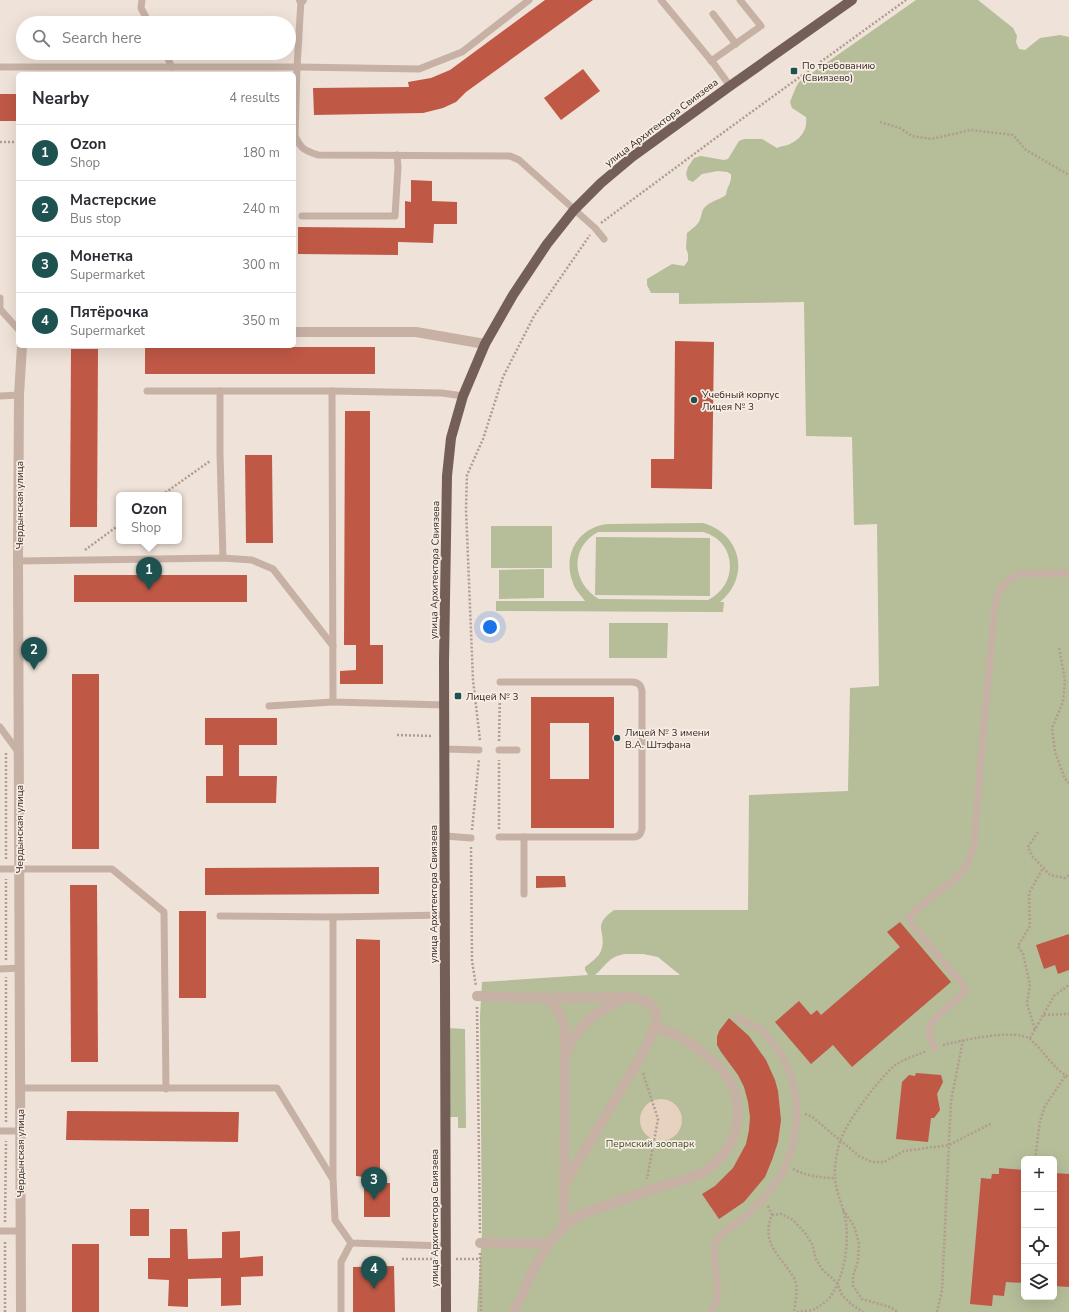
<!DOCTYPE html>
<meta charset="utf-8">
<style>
:root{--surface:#fff;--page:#f7f7f7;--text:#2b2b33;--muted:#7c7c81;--line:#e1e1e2;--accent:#1e5250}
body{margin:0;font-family:"Nunito Sans",sans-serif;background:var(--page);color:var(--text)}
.controls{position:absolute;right:12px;bottom:12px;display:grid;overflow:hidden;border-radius:6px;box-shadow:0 4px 16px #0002}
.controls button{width:36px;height:36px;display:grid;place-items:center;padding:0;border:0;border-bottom:1px solid var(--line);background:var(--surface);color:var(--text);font:20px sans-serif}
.you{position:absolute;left:490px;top:627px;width:14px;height:14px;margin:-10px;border:3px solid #fff;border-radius:50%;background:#1a73e8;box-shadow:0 0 0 6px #1a73e833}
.badge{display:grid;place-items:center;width:26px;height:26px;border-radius:50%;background:var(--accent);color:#fff;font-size:13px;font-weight:700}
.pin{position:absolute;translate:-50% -33px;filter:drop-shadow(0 1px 2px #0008)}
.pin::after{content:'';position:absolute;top:21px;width:14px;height:12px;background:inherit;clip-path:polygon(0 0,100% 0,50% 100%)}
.popup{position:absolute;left:116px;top:492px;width:66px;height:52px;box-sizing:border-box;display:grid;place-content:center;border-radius:6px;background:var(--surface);filter:drop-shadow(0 1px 3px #0005);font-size:13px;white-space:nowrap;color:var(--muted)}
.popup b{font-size:15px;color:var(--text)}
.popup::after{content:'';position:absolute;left:50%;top:100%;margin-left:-8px;border:8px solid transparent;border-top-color:var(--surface)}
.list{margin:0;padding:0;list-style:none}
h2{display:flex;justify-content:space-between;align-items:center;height:52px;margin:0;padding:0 16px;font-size:17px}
h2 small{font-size:13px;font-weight:400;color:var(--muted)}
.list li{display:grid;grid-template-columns:26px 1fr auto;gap:12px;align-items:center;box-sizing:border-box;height:56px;padding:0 16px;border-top:1px solid var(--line)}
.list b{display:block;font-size:15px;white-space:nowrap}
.list p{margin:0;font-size:13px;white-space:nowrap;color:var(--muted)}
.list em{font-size:13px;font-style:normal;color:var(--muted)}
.icon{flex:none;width:22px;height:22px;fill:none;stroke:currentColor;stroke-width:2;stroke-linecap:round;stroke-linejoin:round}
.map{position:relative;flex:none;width:1069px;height:1312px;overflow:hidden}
.search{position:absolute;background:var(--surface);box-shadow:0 4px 16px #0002;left:16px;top:16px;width:280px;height:44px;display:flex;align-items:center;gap:10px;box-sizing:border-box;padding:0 14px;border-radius:22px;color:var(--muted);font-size:15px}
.panel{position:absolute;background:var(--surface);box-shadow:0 4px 16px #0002;left:16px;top:72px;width:280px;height:276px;border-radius:6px}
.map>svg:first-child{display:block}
.green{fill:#b5bd99;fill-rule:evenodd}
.plaza{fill:#e7d2c0}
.building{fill:#c05846;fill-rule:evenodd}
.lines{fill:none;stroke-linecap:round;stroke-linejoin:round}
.path{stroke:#b29b90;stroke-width:2.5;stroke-dasharray:2 2;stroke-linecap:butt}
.lane{stroke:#c7b1a5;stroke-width:7}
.street{stroke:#c7b1a5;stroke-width:10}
.primary{stroke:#745e58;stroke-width:10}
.poi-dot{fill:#1e5250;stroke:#f8ede4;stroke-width:1.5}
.labels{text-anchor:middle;stroke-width:3.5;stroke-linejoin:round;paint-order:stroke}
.poi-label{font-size:10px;fill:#332926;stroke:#f8ede4;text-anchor:start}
.street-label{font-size:10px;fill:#332926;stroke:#f8ede4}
.park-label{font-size:10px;fill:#46502b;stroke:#f8ede4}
</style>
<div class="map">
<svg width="1069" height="1312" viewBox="0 0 1069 1312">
<rect width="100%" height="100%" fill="#efe2d8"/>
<g class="green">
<path d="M916 0H978L1013 28 1017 36 1016 42 1019 49 1025 50 1040 38 1060 35 1069 37V1312H477L482 1232 480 1016 482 982 588 975 585 970V967C591 962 598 958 601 951 608 931 590 927 614 910H748L749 795 848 791 850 688 879 686 877 524 854 525 852 437 806 436 804 302 679 304V293H651L647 285V279L672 264 684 266 688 261V254L686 248 687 233C693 228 700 224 701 216 702 213 702 211 704 208 710 201 719 200 726 195 727 186 732 183 731 174L727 172 718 171 702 174 693 182 688 180 686 174 688 167 694 158 701 156 724 160 728 159 739 141 744 139H762L777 148C781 146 786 146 790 144 801 139 808 129 806 117L792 108 790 102 796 87 799 82ZM624 954H643L658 957 680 975H595C606 966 608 957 624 954ZM1024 1159H1054V1297H1024Z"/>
<path d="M703 523C741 534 751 576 720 602H724L723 612 496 611V601H585C581 595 575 590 573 583 562 555 578 527 608 524ZM598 532H703C737 541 739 585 708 600L599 599C572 583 569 548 598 532Z"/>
<rect x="491" y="526" width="61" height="42"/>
<path d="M596 537 710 538V596L595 595Z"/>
<path d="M544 569V598L499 599V570Z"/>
<path d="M609 623H668L667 658H609Z"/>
<path d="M448 1028 465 1029 466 1128H458V1117H448Z"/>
</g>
<circle class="plaza" cx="661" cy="1120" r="21"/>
<g class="building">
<path d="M545 0H593L466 92 456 102 443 108 423 113 314 115 313 88 409 87 408 82 431 78 450 70Z"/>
<path d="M583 69 600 91 561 120 544 98Z"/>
<rect x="0" y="94" width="18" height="27"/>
<path d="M411 180 432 181V201L457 202V224H434L433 243 398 242V255L298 254V227L405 228V201L411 202Z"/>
<path d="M675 341 714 342 712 489 651 488V459H674Z"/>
<rect x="145" y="347" width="230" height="27"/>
<path d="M71 349H98L97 527H70Z"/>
<path d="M345 411H370V645H383V684H340V671L356 670V645H344Z"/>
<path d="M245 455H272L273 543H246Z"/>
<rect x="74" y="575" width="173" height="27"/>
<rect x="72" y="674" width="27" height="175"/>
<path d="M531 697H614V828H531ZM550 723H589V779H550Z"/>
<path d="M205 718H277V745H239V776H277L276 803H206V776H223V745H205Z"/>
<path d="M379 867V894L205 895V868Z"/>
<path d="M536 876H565L566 887 536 888Z"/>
<path d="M70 885H97L98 1062H71Z"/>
<rect x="179" y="911" width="27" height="87"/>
<path d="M900 922 951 982 852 1067 833 1045 811 1064 775 1022 799 1001 811 1015 817 1010 821 1015 900 947 887 932Z"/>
<path d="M1069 934V970L1058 974 1055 965 1044 969 1036 945Z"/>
<path d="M356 939 380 940V1183H390V1217H364V1177L356 1176Z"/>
<path d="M729 1018 749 1036 766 1060 775 1080 778 1091 781 1120 778 1142 772 1160 765 1177 744 1202 719 1219 702 1194 715 1186 733 1168 746 1144 749 1130 750 1117 748 1102 744 1087 738 1075 721 1052 717 1045V1037L719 1031Z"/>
<path d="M916 1073 941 1075 943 1082 937 1094 940 1110 934 1118H931L928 1142 896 1139 902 1082 909 1075 915 1076Z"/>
<path d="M67 1111 239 1112 238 1142 66 1140Z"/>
<path d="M999 1168 1024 1170V1283L1006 1282 1004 1296 993 1295 992 1306 970 1304 981 1178 991 1179 992 1174H999Z"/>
<path d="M1054 1173 1069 1174V1287L1054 1286Z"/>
<rect x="130" y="1209" width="19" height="27"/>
<path d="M170 1229H187L188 1259 222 1258V1232L240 1231V1258L263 1256V1276L241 1277V1305L221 1306V1278L188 1279V1307L168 1306 169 1280 148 1279V1258H170Z"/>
<rect x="72" y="1244" width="27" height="68"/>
<path d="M394 1266 395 1312H353V1267Z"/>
</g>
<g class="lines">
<g class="path">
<path d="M880 122 900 128 912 136 931 139 971 130 1013 135 1026 150 1069 175"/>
<path d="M0 142H18"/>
<path d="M601 223 717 137 906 0"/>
<path d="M162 495 210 461"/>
<path d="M85 550 119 525"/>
<path d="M1059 648 1065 680 1063 702 1052 728 1055 752 1065 779 1069 783"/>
<path d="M397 735 433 736"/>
<path d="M480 740 473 680 466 509 467 475 483 439 503 377 534 316 590 235"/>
<path d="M499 741 500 692"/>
<path d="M6 753V860"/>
<path d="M499 829V760"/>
<path d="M472 830 479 759"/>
<path d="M1038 832 1028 847 1032 856 1050 875 1065 878 1069 875"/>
<path d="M471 847 472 961 476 986"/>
<path d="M6 960V879"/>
<path d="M477 1007 480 1234"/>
<path d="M1044 1015 1069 1014"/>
<path d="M1035 1029 1027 1004 1030 984 1023 954 1018 946 1030 926 1029 893 1043 868"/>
<path d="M1030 1038 1054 996 1069 985"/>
<path d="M943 1045C960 1041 1018 1027 1031 1040 1044 1051 1053 1069 1069 1077"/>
<path d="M643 1073 658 1119 647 1179"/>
<path d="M805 1114 811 1116 859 1156 872 1162H884L904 1151 949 1145 992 1123"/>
<path d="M6 1122V977"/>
<path d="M1035 1159 1040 1121 1045 1106 1066 1075"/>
<path d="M793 1169C807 1176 820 1178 835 1178"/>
<path d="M768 1206 772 1215C760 1244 781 1256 794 1278 799 1288 795 1302 794 1312"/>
<path d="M843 1210 854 1226 859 1243 858 1261 853 1276V1286L862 1299 890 1307 898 1312"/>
<path d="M772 1215 781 1214 793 1220 805 1233 812 1244 816 1259 822 1269 837 1283 842 1295 851 1304 863 1312"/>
<path d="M5 1222 6 1141"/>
<path d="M480 1253 481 1312"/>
<path d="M402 1259H435"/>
<path d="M456 1259H481"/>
<path d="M5 1312V1241"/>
<path d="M797 1312C802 1311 810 1311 815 1309 820 1306 828 1300 831 1296 844 1276 849 1246 846 1222 844 1208 836 1193 835 1178 834 1168 837 1149 841 1139 848 1120 878 1080 894 1066 904 1059 916 1055 927 1051"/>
<path d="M937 1312 942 1290 951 1101 963 1040"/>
</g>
<g class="lane">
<path d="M142 0 141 8 149 23"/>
<path d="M301 0 297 67 295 136C301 149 304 150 318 155L510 156 519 160 595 228 604 239"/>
<path d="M661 0 714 64 730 86"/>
<path d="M713 14 736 44"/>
<path d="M165 53 172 67"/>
<path d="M711 61 761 26 740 0"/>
<path d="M0 67H297L419 69 462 52 529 0"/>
<path d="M302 216H395L398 167 397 155"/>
<path d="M0 298V309L18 329"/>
<path d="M147 391H332L442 393 463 396"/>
<path d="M220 391V454L223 558"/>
<path d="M332 391 333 702 445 705"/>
<path d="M0 396 19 395"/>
<path d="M18 561 223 558 252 560 273 569 333 646"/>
<path d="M269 706 333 702"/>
<path d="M0 727 19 753"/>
<path d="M445 749 479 750"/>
<path d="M499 750H517"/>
<path d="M445 836 471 838"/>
<path d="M499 837H635C640 836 641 833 642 829V691C641 685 639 683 633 682H500"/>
<path d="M0 869H112L164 912 166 1089"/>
<path d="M524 894V837"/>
<path d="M220 916 333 917 445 915"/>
<path d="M333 917V1178L335 1220 351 1243 446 1246"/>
<path d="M0 969 20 968"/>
<path d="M935 1048C933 1043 930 1038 929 1033 927 1019 956 1003 965 991L964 986 910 922V917L913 912 957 877 967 865 974 844 983 734 994 614 998 592 1007 582 1019 574 1069 573"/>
<path d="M20 1088H277L332 1178"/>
<path d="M0 1131H20"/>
<path d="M0 1231H20"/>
<path d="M341 1312V1262L351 1243"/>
<path d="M711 1312 718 1298 714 1254 716 1240 725 1231 744 1218 764 1198 782 1174 792 1149 797 1120 796 1096 790 1073 780 1052 762 1030 737 1018"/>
</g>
<g class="street">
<path d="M301 0H302"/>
<path d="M294 332H416L485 344"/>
<path d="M477 996 545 998 632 997 648 1002 655 1010 657 1020 650 1038 639 1060 564 1185"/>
<path d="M545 998C559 1006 563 1018 565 1033L564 1226"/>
<path d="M567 1052C576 1025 599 1010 624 998"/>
<path d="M480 1243H549"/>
<path d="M21 1312 18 561 19 395 22 346"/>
<path d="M514 1312C529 1280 543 1239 574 1219 582 1213 593 1210 602 1207 624 1199 646 1191 668 1184 680 1180 694 1178 705 1171 720 1162 732 1145 736 1128 739 1114 738 1096 731 1083 721 1065 691 1041 672 1033 667 1030 660 1030 655 1028"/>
</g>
<path class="primary" d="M446 1312 444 661 447 476 451 438 463 396 485 344 513 295 547 244 574 210 601 183 632 157 730 86 852 0"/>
</g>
<g class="poi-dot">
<rect x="790" y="67" width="8" height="8" rx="2"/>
<circle cx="694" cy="400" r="4"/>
<rect x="454" y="692" width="8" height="8" rx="2"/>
<circle cx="617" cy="738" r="4"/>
</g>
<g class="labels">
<g class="poi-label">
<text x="802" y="69">По требованию<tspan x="802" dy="12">(Свиязево)</tspan></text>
<text x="702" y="398">Учебный корпус<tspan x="702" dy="12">Лицея № 3</tspan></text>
<text x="466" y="700">Лицей № 3</text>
<text x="625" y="736">Лицей № 3 имени<tspan x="625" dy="12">В.А. Штэфана</tspan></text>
</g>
<g class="street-label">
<text transform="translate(661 122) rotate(-37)" y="4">улица Архитектора Свиязева</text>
<text transform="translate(19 505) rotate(-90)" y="4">Чердынская улица</text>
<text transform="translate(434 570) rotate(-89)" y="4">улица Архитектора Свиязева</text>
<text transform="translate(19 829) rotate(-90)" y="4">Чердынская улица</text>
<text transform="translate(433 894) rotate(-90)" y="4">улица Архитектора Свиязева</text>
<text transform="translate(20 1153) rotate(-90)" y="4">Чердынская улица</text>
<text transform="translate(434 1218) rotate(-90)" y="4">улица Архитектора Свиязева</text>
</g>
<g class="park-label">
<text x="650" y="1147">Пермский зоопарк</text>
</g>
</g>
</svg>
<div class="controls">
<button>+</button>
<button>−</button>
<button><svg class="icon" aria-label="locate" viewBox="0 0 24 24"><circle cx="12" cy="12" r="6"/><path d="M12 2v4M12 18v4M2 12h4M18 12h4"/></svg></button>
<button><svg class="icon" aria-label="layers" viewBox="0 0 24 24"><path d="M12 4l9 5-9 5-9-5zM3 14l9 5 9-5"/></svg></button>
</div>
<div class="you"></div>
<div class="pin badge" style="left:149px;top:590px">1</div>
<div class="popup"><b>Ozon</b>Shop</div>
<div class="pin badge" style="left:34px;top:670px">2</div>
<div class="pin badge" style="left:374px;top:1200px">3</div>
<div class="pin badge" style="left:374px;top:1289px">4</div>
<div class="search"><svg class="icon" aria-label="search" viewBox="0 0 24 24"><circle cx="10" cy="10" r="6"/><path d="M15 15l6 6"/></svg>Search here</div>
<section class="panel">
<h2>Nearby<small>4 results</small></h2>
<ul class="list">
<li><span class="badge">1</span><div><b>Ozon</b><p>Shop</p></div><em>180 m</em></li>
<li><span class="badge">2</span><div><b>Мастерские</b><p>Bus stop</p></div><em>240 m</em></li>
<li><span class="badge">3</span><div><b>Монетка</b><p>Supermarket</p></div><em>300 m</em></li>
<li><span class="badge">4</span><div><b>Пятёрочка</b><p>Supermarket</p></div><em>350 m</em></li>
</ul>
</section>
</div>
